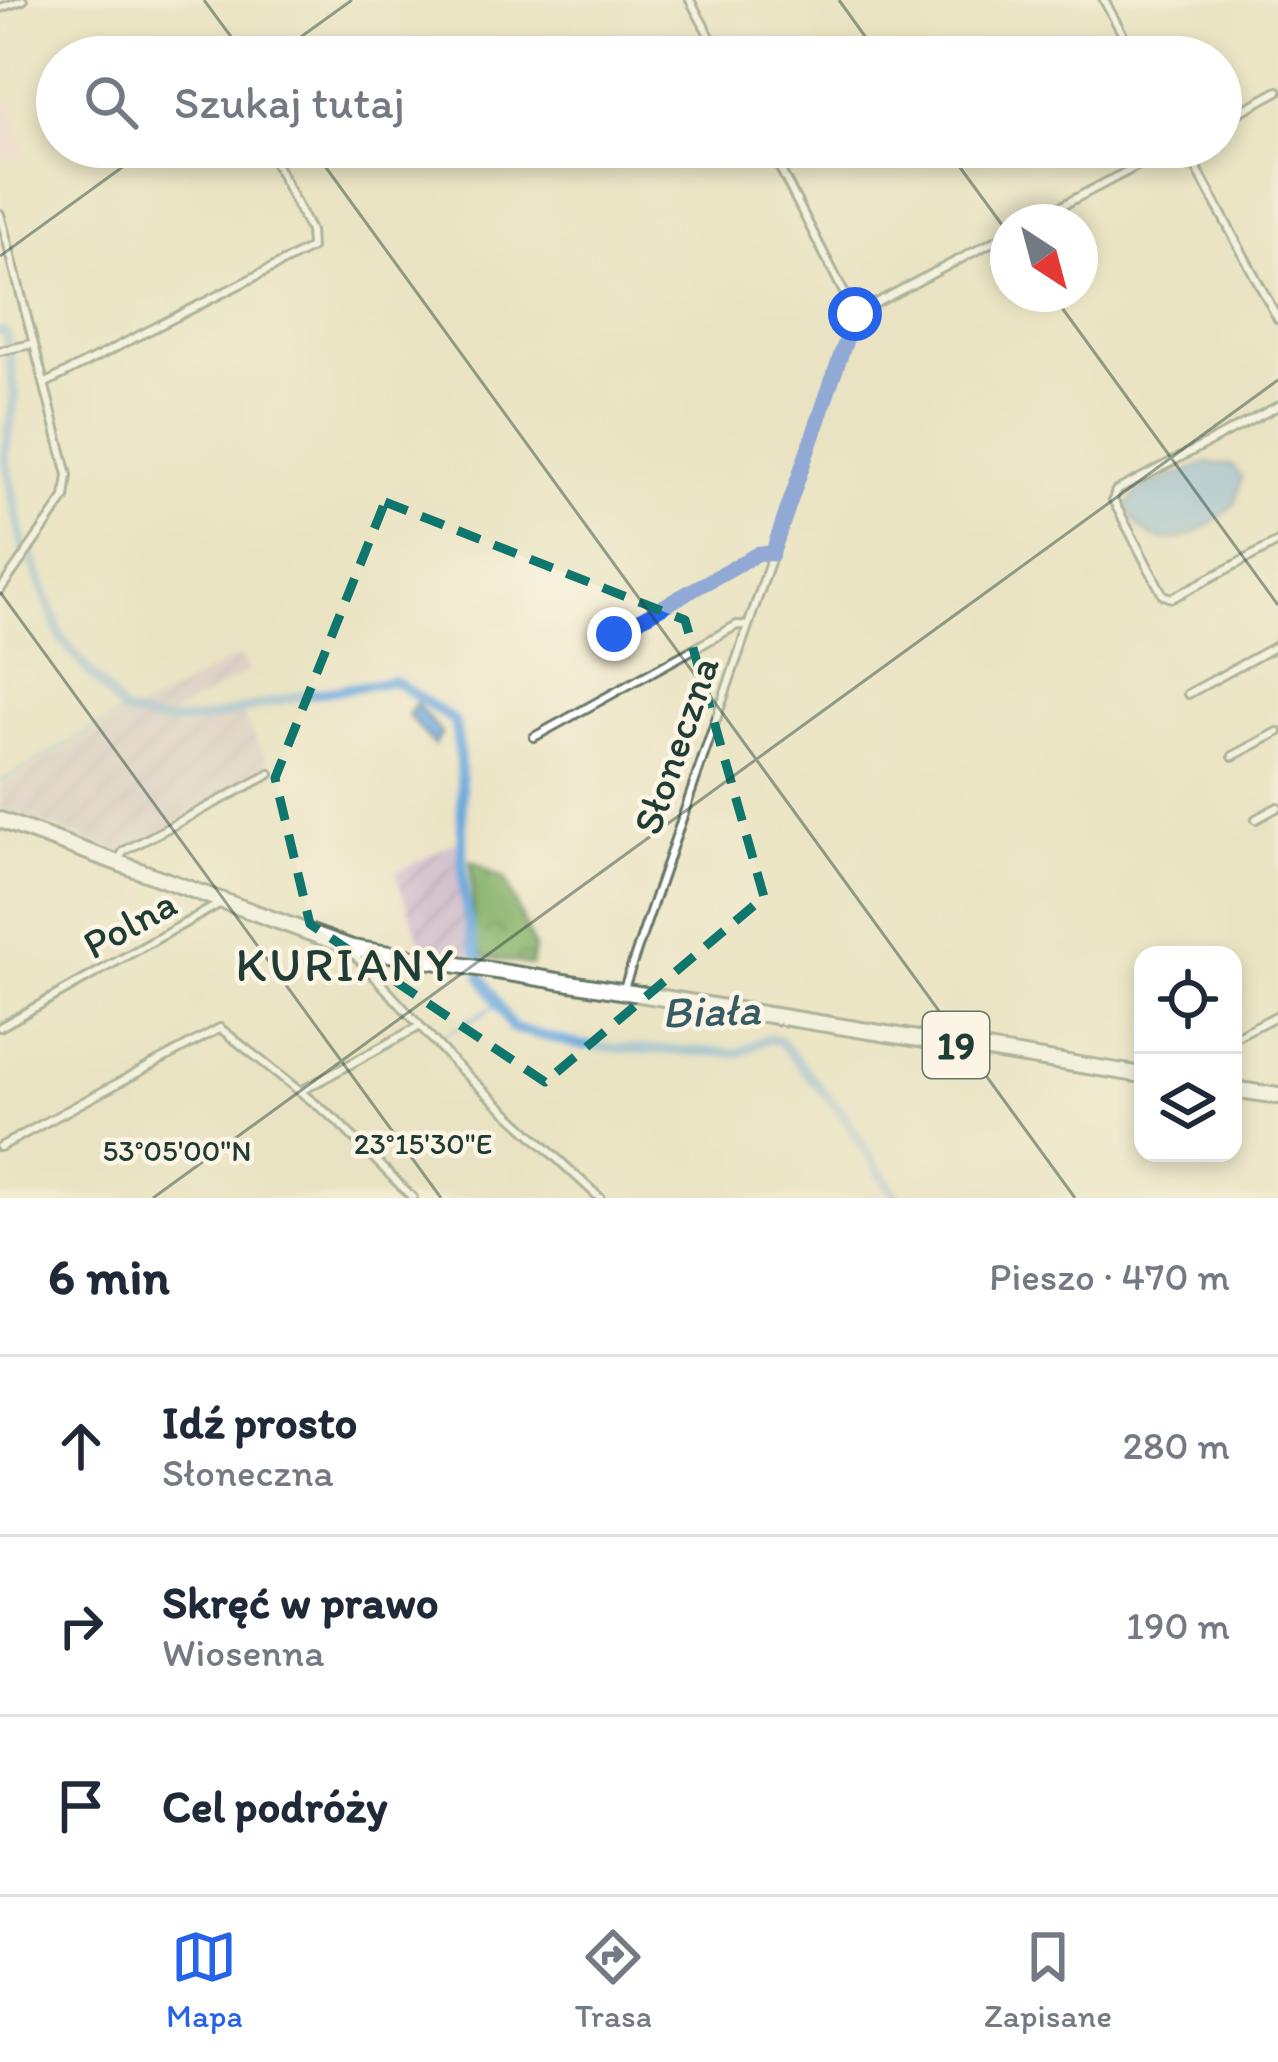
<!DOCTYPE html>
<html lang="pl">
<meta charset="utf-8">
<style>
:root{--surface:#fff;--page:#f2f2f3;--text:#1f2937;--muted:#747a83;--line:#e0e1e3;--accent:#2563eb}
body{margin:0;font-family:Itim,sans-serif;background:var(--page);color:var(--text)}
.controls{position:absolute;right:36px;bottom:36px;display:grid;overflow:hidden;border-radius:24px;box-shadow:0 6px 18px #0003}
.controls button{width:108px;height:108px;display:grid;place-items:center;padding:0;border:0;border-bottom:3px solid var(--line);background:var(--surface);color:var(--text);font:60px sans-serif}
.compass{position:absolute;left:990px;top:204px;width:108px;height:108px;border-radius:50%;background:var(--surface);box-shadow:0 6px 18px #0003;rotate:144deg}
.stop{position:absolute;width:36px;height:36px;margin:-27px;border:9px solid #2563eb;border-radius:50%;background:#fff}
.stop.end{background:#2563eb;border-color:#fff;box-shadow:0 3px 12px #0008}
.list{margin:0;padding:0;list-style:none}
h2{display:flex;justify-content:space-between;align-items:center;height:156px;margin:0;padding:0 48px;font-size:51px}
h2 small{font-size:39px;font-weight:400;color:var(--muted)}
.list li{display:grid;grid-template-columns:78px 1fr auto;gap:36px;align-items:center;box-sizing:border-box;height:180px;padding:0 48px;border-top:3px solid var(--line)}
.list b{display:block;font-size:45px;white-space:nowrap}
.list p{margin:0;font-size:39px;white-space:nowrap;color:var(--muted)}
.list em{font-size:39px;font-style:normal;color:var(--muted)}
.icon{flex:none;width:66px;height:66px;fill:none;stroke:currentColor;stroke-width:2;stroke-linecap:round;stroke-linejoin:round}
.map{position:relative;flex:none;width:1278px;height:1198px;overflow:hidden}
.search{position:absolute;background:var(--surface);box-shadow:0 6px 18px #0003;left:36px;right:36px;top:36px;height:132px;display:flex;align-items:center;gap:30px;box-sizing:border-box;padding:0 42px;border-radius:66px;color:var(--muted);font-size:45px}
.sheet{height:696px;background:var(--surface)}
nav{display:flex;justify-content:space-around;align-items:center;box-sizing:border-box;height:168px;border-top:3px solid var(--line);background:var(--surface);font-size:33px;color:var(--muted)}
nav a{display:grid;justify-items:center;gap:6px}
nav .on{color:var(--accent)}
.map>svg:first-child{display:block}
.built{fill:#f4cfdc}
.industrial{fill:url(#industrial-furrows)}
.forest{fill:url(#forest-crowns);stroke:#51764e;stroke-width:3}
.water{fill:#6ba8dc;stroke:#457288;stroke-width:3}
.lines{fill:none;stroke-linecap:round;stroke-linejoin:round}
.stream{stroke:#6ba8dc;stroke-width:3}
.river{stroke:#6ba8dc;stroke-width:10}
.street-casing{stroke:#676;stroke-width:12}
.highway-casing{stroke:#676;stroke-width:20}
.street{stroke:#fff;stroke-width:6}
.highway{stroke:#fff;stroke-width:14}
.route{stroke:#2563eb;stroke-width:15}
.marked{fill:none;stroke:#0f766e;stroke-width:9;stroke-dasharray:24 15;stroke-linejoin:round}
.ticks{fill:none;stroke:#1f3d34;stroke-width:3;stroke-opacity:0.45}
.labels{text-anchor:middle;stroke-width:9;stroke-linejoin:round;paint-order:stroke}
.shield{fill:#fcf5e5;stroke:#617469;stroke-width:3}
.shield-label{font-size:39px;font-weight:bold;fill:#1f3d34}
.street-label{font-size:42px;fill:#1f3d34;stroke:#fcf5e5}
.water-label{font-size:45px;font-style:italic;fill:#365d66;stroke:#fcf5e5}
.quarter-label{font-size:48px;letter-spacing:3px;fill:#1f3d34;stroke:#fcf5e5}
.ticks-label{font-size:30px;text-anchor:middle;fill:#1f3d34;stroke:#fcf5e5;stroke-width:9;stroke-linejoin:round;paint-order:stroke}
</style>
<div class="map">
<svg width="1278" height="1198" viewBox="0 0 1278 1198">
<defs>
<pattern id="industrial-furrows" width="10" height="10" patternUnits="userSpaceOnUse" patternTransform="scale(3)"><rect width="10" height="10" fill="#d0bdcc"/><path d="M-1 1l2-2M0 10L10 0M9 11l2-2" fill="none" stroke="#b2a3b0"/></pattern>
<pattern id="forest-crowns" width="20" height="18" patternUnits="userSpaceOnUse" patternTransform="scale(3)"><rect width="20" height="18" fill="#83b068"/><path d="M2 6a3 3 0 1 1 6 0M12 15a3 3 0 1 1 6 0" fill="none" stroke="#6b9056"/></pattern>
</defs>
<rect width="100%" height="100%" fill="#fcf5e5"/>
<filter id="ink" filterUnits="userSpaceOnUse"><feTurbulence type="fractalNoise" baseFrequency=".00833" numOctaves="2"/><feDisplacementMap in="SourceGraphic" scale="24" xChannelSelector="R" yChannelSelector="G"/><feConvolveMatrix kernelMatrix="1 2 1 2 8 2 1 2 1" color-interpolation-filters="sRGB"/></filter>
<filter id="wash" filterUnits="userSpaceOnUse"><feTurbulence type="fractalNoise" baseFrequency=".004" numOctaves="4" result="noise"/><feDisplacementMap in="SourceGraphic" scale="48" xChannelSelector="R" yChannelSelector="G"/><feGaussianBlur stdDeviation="2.7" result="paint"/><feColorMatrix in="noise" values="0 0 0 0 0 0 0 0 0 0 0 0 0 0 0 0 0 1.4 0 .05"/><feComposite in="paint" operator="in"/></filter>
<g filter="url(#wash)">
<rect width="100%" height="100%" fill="#eae3c3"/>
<path class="built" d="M12 99 26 154 0 160V111Z"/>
<g class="industrial">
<path d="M239 656 249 671 156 724 182 730 241 712 275 773 127 855 0 810V786Z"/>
<path d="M461 839 467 933 471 957 430 950 420 940 395 873Z"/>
</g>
<path class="forest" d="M471 861 505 879 534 948 531 965 484 957 474 937Z"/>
<g class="water">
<path d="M1208 463 1232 465 1242 477 1235 504C1197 539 1154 563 1126 507L1142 487Z"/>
<path d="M416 704 441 734 434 745 408 715Z"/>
</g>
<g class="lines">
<g class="stream">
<path d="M0 782 124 713"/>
<path d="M441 1037 497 1005"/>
</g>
<g class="river">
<path d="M0 331 6 333 9 347"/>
<path d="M9 353 15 395 5 457 24 549"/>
<path d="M31 555 61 638 124 713 139 717"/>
<path d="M324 692 394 681 454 721C471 799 450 888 480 962"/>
<path d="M146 719C202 732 260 699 318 693"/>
<path d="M481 975 512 1028 579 1045 611 1048 739 1053 766 1039 779 1040 842 1113 897 1198"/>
</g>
</g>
</g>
<g filter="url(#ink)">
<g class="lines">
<defs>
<g id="street">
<path d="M690 0 721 57"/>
<path d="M1104 0 1135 57"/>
<path d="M0 8 23 0"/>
<path d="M1221 122 1278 91"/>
<path d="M769 147 855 314"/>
<path d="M1185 147 1278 319"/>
<path d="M0 214 68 475 65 498 0 590"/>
<path d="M1031 222 1173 147"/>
<path d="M855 314 1008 234"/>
<path d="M0 351 32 344"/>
<path d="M44 384 311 248 310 231 267 147"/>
<path d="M1278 406 1116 491 1113 500 1163 595 1172 598 1278 542"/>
<path d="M614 634 759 553H772"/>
<path d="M1188 694 1278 645"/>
<path d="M534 737 737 625 748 626"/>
<path d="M1233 756 1278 732"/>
<path d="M1256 819 1278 807"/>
<path d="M118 860 124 851 270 774"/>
<path d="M352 952 456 1065 600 1198"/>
<path d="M624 988 855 314"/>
<path d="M0 1027 219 904"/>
<path d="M1233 1038 1278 1015"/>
<path d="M301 1091 418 1027"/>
<path d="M0 1147 220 1028 336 1120 413 1198"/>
</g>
<g id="highway">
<path d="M0 820 352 948 1143 1075"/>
<path d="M1233 1089 1278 1096"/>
</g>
</defs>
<use href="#street" class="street-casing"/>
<use href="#highway" class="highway-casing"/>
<use href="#street" class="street"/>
<use href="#highway" class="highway"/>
</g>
</g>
<g class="lines" filter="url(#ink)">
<path class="route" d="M614 634 759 553 772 554 855 314"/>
</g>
<path d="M0 0H1278V1198H0ZM385 502 685 620 764 897 545 1082 310 924 275 778Z" fill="#eae3c3" fill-opacity=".55" fill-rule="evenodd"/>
<path class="marked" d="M385 502 685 620 764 897 545 1082 310 924 275 778Z"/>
<path class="ticks" d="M204 0 246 57M839 0 880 57M273 57 352 0M311 147 1075 1198M945 147 1008 233M0 256 150 147M1052 294 1278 605M0 592 441 1198M153 1198 1278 380"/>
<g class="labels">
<rect class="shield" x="923" y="1012" width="66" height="66" rx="9"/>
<g class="shield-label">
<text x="956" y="1059">19</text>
</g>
<g class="street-label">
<text transform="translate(675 745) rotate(-71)" y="15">Słoneczna</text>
<text transform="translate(129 923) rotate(-29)" y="15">Polna</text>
</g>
<g class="water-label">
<text transform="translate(711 1010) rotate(-2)" y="16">Biała</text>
</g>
<g class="quarter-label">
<text x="346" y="981">KURIANY</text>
</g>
</g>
<g class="ticks-label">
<text x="423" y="1154">23°15'30"E</text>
<text x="177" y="1161">53°05'00"N</text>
</g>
</svg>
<div class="controls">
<button><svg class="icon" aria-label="locate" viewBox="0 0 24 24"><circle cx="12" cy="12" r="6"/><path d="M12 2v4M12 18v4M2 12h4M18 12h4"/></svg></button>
<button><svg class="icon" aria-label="layers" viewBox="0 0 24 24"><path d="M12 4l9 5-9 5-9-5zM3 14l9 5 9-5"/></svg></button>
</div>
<svg class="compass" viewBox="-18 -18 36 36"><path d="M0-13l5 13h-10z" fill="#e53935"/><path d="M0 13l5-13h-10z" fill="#747a83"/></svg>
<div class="stop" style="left:855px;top:314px"></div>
<div class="stop end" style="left:614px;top:634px"></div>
<div class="search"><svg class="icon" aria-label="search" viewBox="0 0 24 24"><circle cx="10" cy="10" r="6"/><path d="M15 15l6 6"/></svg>Szukaj tutaj</div>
</div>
<section class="sheet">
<h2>6 min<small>Pieszo · 470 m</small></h2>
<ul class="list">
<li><svg class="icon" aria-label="ahead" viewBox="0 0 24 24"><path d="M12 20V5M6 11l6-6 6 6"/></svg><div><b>Idź prosto</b><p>Słoneczna</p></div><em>280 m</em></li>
<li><svg class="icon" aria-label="right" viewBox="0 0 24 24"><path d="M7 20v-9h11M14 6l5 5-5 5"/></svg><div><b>Skręć w prawo</b><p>Wiosenna</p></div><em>190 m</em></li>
<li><svg class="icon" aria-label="arrive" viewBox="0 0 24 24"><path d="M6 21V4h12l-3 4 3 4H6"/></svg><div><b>Cel podróży</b></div></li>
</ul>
</section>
<nav>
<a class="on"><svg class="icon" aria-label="map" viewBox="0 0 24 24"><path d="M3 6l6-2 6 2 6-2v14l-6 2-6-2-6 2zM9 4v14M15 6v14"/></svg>Mapa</a>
<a><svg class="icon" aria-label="directions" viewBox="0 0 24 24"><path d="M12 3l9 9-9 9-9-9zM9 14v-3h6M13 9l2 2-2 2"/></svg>Trasa</a>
<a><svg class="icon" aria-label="saved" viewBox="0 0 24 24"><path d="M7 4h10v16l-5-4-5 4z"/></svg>Zapisane</a>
</nav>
